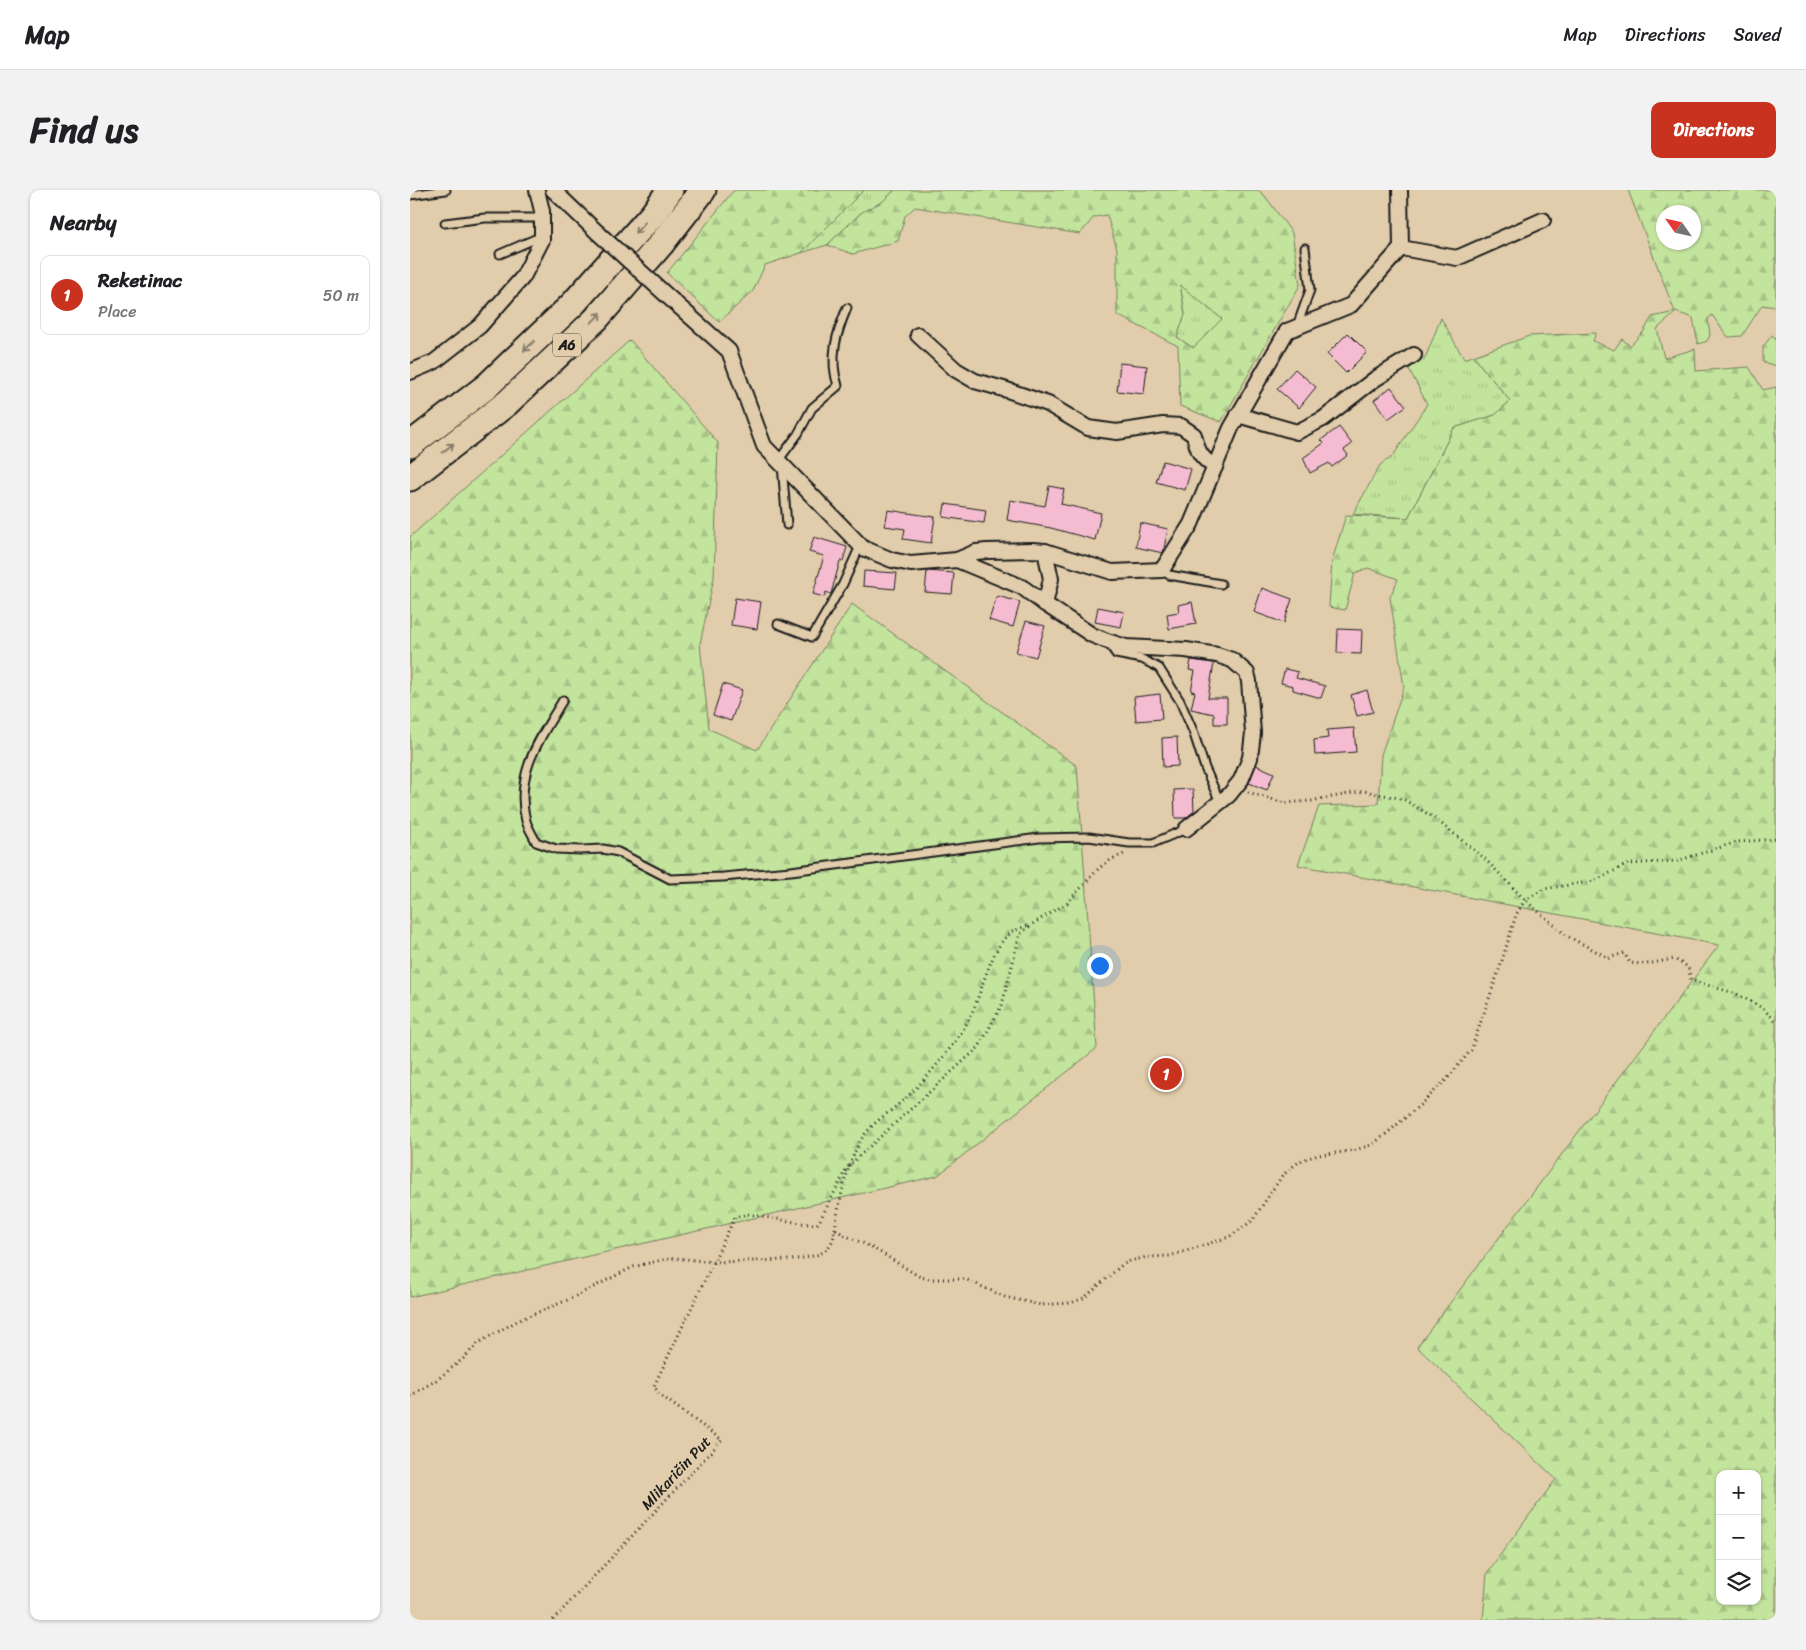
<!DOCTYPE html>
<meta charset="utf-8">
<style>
:root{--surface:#fff;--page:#f2f2f2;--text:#202124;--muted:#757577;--line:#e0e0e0;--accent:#c8321e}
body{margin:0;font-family:Sriracha,sans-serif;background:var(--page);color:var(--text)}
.controls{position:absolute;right:15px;bottom:15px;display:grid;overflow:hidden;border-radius:10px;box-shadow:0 1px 4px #0004}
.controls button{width:45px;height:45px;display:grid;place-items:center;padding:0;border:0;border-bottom:1px solid var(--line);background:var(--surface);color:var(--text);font:25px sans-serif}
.compass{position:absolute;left:1246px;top:15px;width:45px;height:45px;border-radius:50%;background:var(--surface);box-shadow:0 1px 4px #0004;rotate:304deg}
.you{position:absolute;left:689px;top:775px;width:18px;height:18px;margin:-12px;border:4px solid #fff;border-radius:50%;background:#1a73e8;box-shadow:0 0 0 8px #1a73e833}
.badge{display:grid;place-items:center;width:32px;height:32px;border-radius:50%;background:var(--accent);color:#fff;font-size:16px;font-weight:700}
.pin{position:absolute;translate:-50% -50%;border:2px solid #fff;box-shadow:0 1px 5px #0006}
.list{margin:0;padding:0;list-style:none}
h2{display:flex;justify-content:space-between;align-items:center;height:65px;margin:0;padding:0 20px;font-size:21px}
h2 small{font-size:16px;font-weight:400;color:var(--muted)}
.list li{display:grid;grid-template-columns:32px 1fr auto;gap:15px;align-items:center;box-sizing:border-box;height:80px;margin:0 10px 10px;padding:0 10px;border:1px solid var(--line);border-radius:10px}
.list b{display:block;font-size:19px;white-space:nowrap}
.list p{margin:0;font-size:16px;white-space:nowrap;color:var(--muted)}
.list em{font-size:16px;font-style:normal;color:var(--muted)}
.icon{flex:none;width:28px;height:28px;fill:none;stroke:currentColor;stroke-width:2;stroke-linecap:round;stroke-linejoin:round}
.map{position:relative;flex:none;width:1366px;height:1430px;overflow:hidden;border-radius:10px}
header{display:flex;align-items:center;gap:30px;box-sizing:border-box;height:70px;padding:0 25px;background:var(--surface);border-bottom:1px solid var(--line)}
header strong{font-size:24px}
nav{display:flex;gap:28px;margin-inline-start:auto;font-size:18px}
.intro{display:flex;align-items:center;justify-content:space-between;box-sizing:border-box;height:120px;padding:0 30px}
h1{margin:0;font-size:35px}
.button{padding:12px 22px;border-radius:10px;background:var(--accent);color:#fff;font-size:18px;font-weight:700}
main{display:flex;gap:30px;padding:0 30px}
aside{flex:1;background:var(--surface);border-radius:10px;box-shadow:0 1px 4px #0004}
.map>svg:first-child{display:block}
.grass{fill:url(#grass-tufts);stroke:#70805c}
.forest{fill:url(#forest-firs);stroke:#70805c;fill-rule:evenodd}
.building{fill:#f5bcd1;stroke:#1c1c1c}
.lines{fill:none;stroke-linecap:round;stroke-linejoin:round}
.service-casing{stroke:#1c1c1c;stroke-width:11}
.minor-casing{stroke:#1c1c1c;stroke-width:18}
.motorway-casing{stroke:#1c1c1c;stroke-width:29}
.path{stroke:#1c1c1c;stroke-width:3;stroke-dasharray:1 4;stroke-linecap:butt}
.service{stroke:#e1cdab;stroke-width:7}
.minor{stroke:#e1cdab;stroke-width:14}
.motorway{stroke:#e1cdab;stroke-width:25}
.minor-bridge-casing{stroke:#1c1c1c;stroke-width:18;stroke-linecap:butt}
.minor-bridge{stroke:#e1cdab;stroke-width:14}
.oneway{stroke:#887d6b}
.labels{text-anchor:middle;stroke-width:4.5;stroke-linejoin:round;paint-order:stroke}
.shield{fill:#e1cdab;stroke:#575147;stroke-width:1}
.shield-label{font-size:14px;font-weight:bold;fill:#1c1c1c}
.street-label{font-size:15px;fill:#1c1c1c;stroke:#e1cdab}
</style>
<header>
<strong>Map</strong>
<nav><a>Map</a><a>Directions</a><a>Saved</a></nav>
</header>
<div class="intro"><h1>Find us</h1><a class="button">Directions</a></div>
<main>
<aside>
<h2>Nearby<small></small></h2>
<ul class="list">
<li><span class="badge">1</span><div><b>Reketinac</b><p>Place</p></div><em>50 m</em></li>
</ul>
</aside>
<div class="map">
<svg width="1366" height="1430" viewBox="0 0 1366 1430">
<defs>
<pattern id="grass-tufts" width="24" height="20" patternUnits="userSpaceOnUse" patternTransform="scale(1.25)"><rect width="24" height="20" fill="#c3e49d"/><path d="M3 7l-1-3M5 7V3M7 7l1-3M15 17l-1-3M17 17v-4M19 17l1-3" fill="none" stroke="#a7c387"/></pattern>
<pattern id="forest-firs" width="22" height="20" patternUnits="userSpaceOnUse" patternTransform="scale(1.25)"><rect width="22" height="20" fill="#c3e49d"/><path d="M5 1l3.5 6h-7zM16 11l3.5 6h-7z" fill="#a7c387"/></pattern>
</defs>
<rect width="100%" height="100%" fill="#e1cdab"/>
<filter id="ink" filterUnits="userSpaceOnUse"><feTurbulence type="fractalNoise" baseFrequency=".02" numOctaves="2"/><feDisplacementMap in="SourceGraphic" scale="10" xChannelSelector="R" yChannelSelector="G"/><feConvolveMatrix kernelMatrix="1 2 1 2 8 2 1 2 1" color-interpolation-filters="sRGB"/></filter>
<g filter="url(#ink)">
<g class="grass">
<path d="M454 0H485L472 12 452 22 417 55 391 63Z"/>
<path d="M770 94 812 129 783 158 767 147 775 124Z"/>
<path d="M1031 128 1054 169 1063 166 1100 211 1085 225 1044 238 998 328 943 324 970 275 983 266 1017 214 999 179 1016 166Z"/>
</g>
<g class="forest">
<path d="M324 0H454L391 63 355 75 343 101 309 132 257 83Z"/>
<path d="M485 0H848L855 6 882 43 890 95 811 232 770 216 768 156 707 125V59L697 25 684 27 670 44 505 17 495 26 488 51 443 64 417 55 452 22 472 12ZM770 95 812 129 783 158 767 147 775 124Z"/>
<path d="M1218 0H1366V117L1352 115 1332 146 1318 147 1302 125 1298 129 1300 145 1297 151 1288 154 1283 128 1266 122 1247 139 1254 168 1285 159 1286 181 1339 177 1353 200 1366 197V1430H1073L1077 1383 1146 1289 1007 1157 1309 755 888 675 909 616 968 614 971 565 994 497 980 407 988 389 958 378 945 383 935 420 919 417 922 371 936 325 998 328 1044 238 1085 225 1100 211 1063 166 1119 146 1186 143 1183 151 1204 160 1212 149 1220 156 1234 141 1242 127 1265 122ZM1254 22H1284V52H1254ZM1310 1284H1347V1411H1310Z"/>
<path d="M1362 145 1366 149V176L1353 172V157Z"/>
<path d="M220 150 308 253 304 387 290 454 299 539 347 560 442 414 667 576 687 858 527 986 0 1107V347Z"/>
</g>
<g class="building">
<path d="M938 143 957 162 936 183 917 164Z"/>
<path d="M710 173 737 176 734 204 707 201Z"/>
<path d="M885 179 906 197 889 218 867 199Z"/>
<path d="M981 197 996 216 978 229 964 210Z"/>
<path d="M929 237 942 254 934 260 938 265 922 277 919 273 900 283 893 268 914 253 911 250Z"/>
<path d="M753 271 781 279 775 300 746 292Z"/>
<path d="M639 296 654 299 651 314 691 323 685 350 641 338 597 330 600 310 635 316Z"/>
<path d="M535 314 576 320 574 333 533 327Z"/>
<path d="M478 320 525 327 521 353 493 349 495 339 475 336Z"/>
<path d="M730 333 758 339 753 363 726 357Z"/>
<path d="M404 347 437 357 433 371H430L421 404 416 402 414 407 403 404 414 366 399 362Z"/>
<path d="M454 381 487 383 485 399 453 396Z"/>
<path d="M517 381 544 383 542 404 515 402Z"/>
<path d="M852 398 882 409 874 433 844 422Z"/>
<path d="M587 406 610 412 603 437 579 430Z"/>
<path d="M325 408 351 412 347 439 321 435Z"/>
<path d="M782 412 786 434 759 439 757 424 769 422 768 415Z"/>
<path d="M688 417 714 422 711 437 685 432Z"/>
<path d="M616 431 635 436 626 467 606 462Z"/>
<path d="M928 439 952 440 951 464 927 463Z"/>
<path d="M781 470 804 473 798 508H817V534H804V524L781 519 785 502 781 501 785 481 779 480Z"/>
<path d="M875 479 888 482 886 488 915 496 911 508 883 500V496L871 493Z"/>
<path d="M313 494 332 500 321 531 303 525Z"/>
<path d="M957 500 963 522 947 526 941 505Z"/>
<path d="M750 504 752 529 726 531 724 507Z"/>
<path d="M944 538 946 562 905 565 904 550 918 548 917 540Z"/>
<path d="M767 547 768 576 753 577 752 548Z"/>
<path d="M846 575 864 583 857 600 839 593Z"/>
<path d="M783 599 784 621 776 628H765L764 600Z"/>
</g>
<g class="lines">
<defs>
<g id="service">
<path d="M0 5 36 0"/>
<path d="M35 33 75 28H132"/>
<path d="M90 64 132 46"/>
<path d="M887 136 900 100 895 58"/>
<path d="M368 271 388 244 402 218 428 196C419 168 426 144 437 118"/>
<path d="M372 275 377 335"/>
<path d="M752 380 759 385 811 394"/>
<path d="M368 434 402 447 433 394 450 356"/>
<path d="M699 454 706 464 732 469 749 478 770 511 783 541 795 578 810 612"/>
<path d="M153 510C130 548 104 584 116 631 118 638 123 645 126 652L146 659 171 660 193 659 208 662 260 689 313 687 381 681 629 648 679 647 719 653H743L776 639"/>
</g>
<g id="minor">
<path d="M143 0 187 42"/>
<path d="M990 0 991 58"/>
<path d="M264 112 319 161 354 256 453 358 482 370 501 374 547 370 566 362 577 361 623 360 635 361 702 382 752 380 781 334 821 238 877 141 941 115 991 58 1047 68 1133 30"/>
<path d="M508 145 546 180 565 191 597 200 638 214 678 238 707 242 753 235 771 236 784 245C788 262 790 267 805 277"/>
<path d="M0 182 24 172 70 136 113 87 132 50V21L127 0"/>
<path d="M828 225 887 242 913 229 965 189 1004 165"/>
<path d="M635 361 641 389 635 414"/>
<path d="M547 370 612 397 635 414 682 445 697 451 716 457 776 460 807 465 822 470 837 483 839 491 843 543 840 568 831 590 819 605 776 639"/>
</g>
<g id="motorway">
<path d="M0 255 77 196 163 114 243 24 260 0"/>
<path d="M0 288 97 213 186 129 251 54 293 0"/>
</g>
</defs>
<use href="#service" class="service-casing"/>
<use href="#minor" class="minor-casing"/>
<use href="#motorway" class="motorway-casing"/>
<g class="path">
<path d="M838 602 874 613 901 611 954 601 993 609 1023 627 1074 668 1115 710 1157 746 1199 768 1214 763 1220 773 1237 774 1264 769 1278 777 1281 790 1327 804 1352 818 1366 831"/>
<path d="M425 1039C429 1011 436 980 448 955 459 933 480 923 497 907 516 889 533 868 549 846 553 840 557 833 560 827 572 804 580 756 602 742 607 739 614 737 619 735"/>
<path d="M0 1206 28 1189 54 1168 68 1153 109 1130 160 1109 223 1077 247 1071 266 1068 303 1072 381 1070 399 1067 410 1064 418 1058 423 1050 425 1039 434 1045 457 1055 473 1064 510 1087 520 1089H555L595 1107 631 1115 661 1113 674 1108 712 1075 720 1071 737 1067 760 1066 819 1047 842 1031 872 986 882 977 892 970 908 965 942 961 961 955 975 945 1010 915 1037 889 1061 860 1090 777 1106 725 1115 710 1134 699 1184 691 1218 674 1267 671 1327 652 1366 649"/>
<path d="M143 1430 312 1250 249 1204 244 1196 325 1027 337 1024 397 1034H407L409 1032 437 978 447 968 569 857 592 815 610 744 624 733 657 713 689 678 702 669 714 664"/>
</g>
<use href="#service" class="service"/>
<use href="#minor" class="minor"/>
<use href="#motorway" class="motorway"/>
<defs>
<path id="minor-bridge" d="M187 42 264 112"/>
</defs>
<use href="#minor-bridge" class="minor-bridge-casing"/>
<use href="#minor-bridge" class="minor-bridge"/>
</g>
<defs><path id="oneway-shaft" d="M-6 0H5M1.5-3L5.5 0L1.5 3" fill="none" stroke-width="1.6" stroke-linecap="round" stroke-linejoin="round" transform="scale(1.25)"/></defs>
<g class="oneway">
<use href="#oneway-shaft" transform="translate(230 38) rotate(132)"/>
<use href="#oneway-shaft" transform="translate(186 128) rotate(-46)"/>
<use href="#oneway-shaft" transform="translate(119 156) rotate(136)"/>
<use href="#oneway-shaft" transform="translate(38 258) rotate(-38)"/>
</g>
</g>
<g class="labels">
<rect class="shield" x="143" y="143.5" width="28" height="23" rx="4"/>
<g class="shield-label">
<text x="157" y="160">A6</text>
</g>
<g class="street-label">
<text transform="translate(266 1283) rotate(-47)" y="5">Mlikaričin Put</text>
</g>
</g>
</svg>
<div class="controls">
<button>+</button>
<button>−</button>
<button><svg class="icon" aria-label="layers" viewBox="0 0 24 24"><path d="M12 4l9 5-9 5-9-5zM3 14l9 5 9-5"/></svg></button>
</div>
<svg class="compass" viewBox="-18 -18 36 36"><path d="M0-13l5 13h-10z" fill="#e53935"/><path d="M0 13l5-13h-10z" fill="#757577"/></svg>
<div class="you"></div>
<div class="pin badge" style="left:756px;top:884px">1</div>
</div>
</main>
